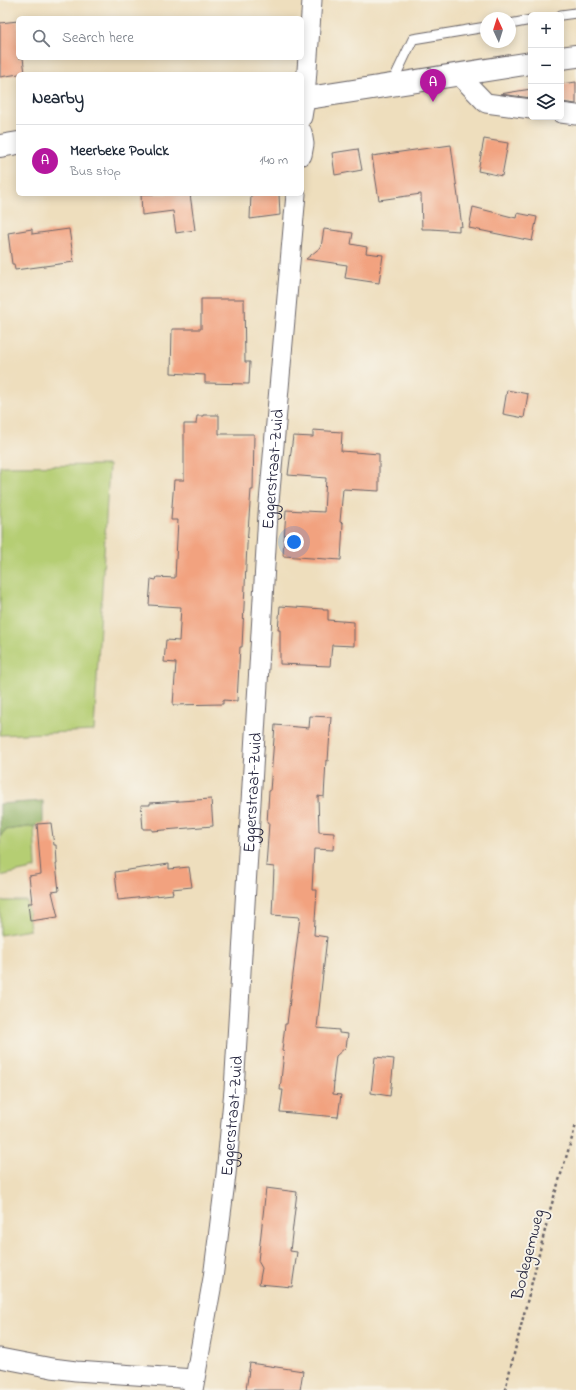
<!DOCTYPE html>
<meta charset="utf-8">
<style>
:root{--surface:#fff;--page:#f2f2f3;--text:#1f2937;--muted:#747a83;--line:#e0e1e3;--accent:#b5179e}
body{margin:0;font-family:"Indie Flower",sans-serif;background:var(--page);color:var(--text)}
.controls{position:absolute;right:12px;top:12px;display:grid;overflow:hidden;border-radius:6px;box-shadow:0 2px 10px #0003}
.controls button{width:36px;height:36px;display:grid;place-items:center;padding:0;border:0;border-bottom:1px solid var(--line);background:var(--surface);color:var(--text);font:20px sans-serif}
.compass{position:absolute;left:480px;top:12px;width:36px;height:36px;border-radius:50%;background:var(--surface);box-shadow:0 2px 10px #0003;rotate:356deg}
.you{position:absolute;left:294px;top:542px;width:14px;height:14px;margin:-10px;border:3px solid #fff;border-radius:50%;background:#1a73e8;box-shadow:0 0 0 6px #1a73e833}
.badge{display:grid;place-items:center;width:26px;height:26px;border-radius:50%;background:var(--accent);color:#fff;font-size:13px;font-weight:700}
.pin{position:absolute;translate:-50% -33px;filter:drop-shadow(0 1px 2px #0008)}
.pin::after{content:'';position:absolute;top:21px;width:14px;height:12px;background:inherit;clip-path:polygon(0 0,100% 0,50% 100%)}
.list{margin:0;padding:0;list-style:none}
h2{display:flex;justify-content:space-between;align-items:center;height:52px;margin:0;padding:0 16px;font-size:17px}
h2 small{font-size:13px;font-weight:400;color:var(--muted)}
.list li{display:grid;grid-template-columns:26px 1fr auto;gap:12px;align-items:center;box-sizing:border-box;height:72px;padding:0 16px;border-top:1px solid var(--line)}
.list b{display:block;font-size:15px;white-space:nowrap}
.list p{margin:0;font-size:13px;white-space:nowrap;color:var(--muted)}
.list em{font-size:13px;font-style:normal;color:var(--muted)}
.icon{flex:none;width:22px;height:22px;fill:none;stroke:currentColor;stroke-width:2;stroke-linecap:round;stroke-linejoin:round}
.map{position:relative;flex:none;width:576px;height:1390px;overflow:hidden}
.search{position:absolute;background:var(--surface);box-shadow:0 2px 10px #0003;left:16px;top:16px;width:288px;height:44px;display:flex;align-items:center;gap:10px;box-sizing:border-box;padding:0 14px;border-radius:6px;color:var(--muted);font-size:15px}
.panel{position:absolute;background:var(--surface);box-shadow:0 2px 10px #0003;left:16px;top:72px;width:288px;height:124px;border-radius:6px}
.map>svg:first-child{display:block}
.green{fill:#b5ce73;stroke:#6c7857}
.forest{fill:#90b165;stroke:#596a50}
.building{fill:#f2a27f}
.lines{fill:none;stroke-linecap:round;stroke-linejoin:round}
.lane-casing{stroke:#696468;stroke-width:11}
.street-casing{stroke:#696468;stroke-width:21}
.primary-casing{stroke:#696468;stroke-width:24}
.path{stroke:#696468;stroke-width:2.5;stroke-dasharray:3 3;stroke-linecap:butt}
.lane{stroke:#fff;stroke-width:9}
.street{stroke:#fff;stroke-width:19}
.primary{stroke:#fff;stroke-width:22}
.labels{text-anchor:middle;stroke-width:4;stroke-linejoin:round;paint-order:stroke}
.street-label{font-size:17px;fill:#22223b;stroke:#f7f3e8}
</style>
<div class="map">
<svg width="576" height="1390" viewBox="0 0 576 1390">
<rect width="100%" height="100%" fill="#f7f3e8"/>
<filter id="ink" filterUnits="userSpaceOnUse"><feTurbulence type="fractalNoise" baseFrequency=".025" numOctaves="2"/><feDisplacementMap in="SourceGraphic" scale="8" xChannelSelector="R" yChannelSelector="G"/><feConvolveMatrix kernelMatrix="1 2 1 2 8 2 1 2 1" color-interpolation-filters="sRGB"/></filter>
<filter id="wash" filterUnits="userSpaceOnUse"><feTurbulence type="fractalNoise" baseFrequency=".012" numOctaves="4" result="noise"/><feDisplacementMap in="SourceGraphic" scale="16" xChannelSelector="R" yChannelSelector="G"/><feGaussianBlur stdDeviation="0.9" result="paint"/><feColorMatrix in="noise" values="0 0 0 0 0 0 0 0 0 0 0 0 0 0 0 0 0 1.4 0 .05"/><feComposite in="paint" operator="in"/></filter>
<g filter="url(#wash)">
<rect width="100%" height="100%" fill="#eedebd"/>
<g class="green">
<path d="M109 465 94 731 0 735V466Z"/>
<path d="M34 826 36 868 0 876V837L5 830Z"/>
<path d="M0 901H27L30 930 0 935Z"/>
</g>
<path class="forest" d="M43 801V825L5 830 0 837V804Z"/>
<g id="blocks">
<g class="building">
<path d="M18 21V58H23L25 73 0 77V23Z"/>
<path d="M576 82V104L561 102V84Z"/>
<path d="M531 89V98L500 94Z"/>
<path d="M484 139 508 143 502 176 478 171Z"/>
<path d="M451 145 462 227 459 226V231L431 229H422L421 194 379 200 372 156Z"/>
<path d="M358 149 362 170 335 175 332 153Z"/>
<path d="M141 194H190L195 230 176 233 173 211 142 215Z"/>
<path d="M251 194H279L280 215 250 219Z"/>
<path d="M473 207 516 218 517 213 537 217 532 241 469 228Z"/>
<path d="M32 229V234L69 229 74 262 15 270 14 264H12L8 233Z"/>
<path d="M324 229 353 233 351 244 367 247 366 253 383 255 379 283 345 278 347 265 306 259 321 247Z"/>
<path d="M201 299H244L245 362H250L249 384 205 383V375L171 373 172 329H201Z"/>
<path d="M507 390 528 394 524 418 503 414Z"/>
<path d="M203 415H219V434H254L253 490H251L247 545 242 647H240L237 701 223 700V704L173 705 176 663 164 662 166 640 179 641 181 607 149 605 151 579 156 580 157 577 175 578 178 520H171L174 480H184V424H196L197 416H203Z"/>
<path d="M313 430 342 432 341 451 379 454V491L343 489 340 522 343 523 341 560 283 556 286 510 324 512 326 478 288 475 293 436 313 437Z"/>
<path d="M280 606 323 609V610H328V620L354 622V646L332 645 330 666 280 664V630H278Z"/>
<path d="M310 716 331 717 328 761 326 760 324 797 318 796 319 832 334 833 333 850 314 849 312 890H317L314 935 327 937 317 1028 339 1030V1033L348 1034 346 1047 336 1056 333 1082H334L333 1094 341 1095 338 1117 280 1112 283 1090H280L284 1052 282 1051 285 1024H287L300 917 272 915 274 867 266 866 269 823H267L269 791H270L275 725 309 728Z"/>
<path d="M211 799 213 826 152 831V829H143L141 805H150V803Z"/>
<path d="M51 823 54 845H56L57 864H56L59 891 52 892 58 917 30 921 28 903H32L29 876 41 874 37 824Z"/>
<path d="M169 864V869L189 867 192 887 172 889 173 894 118 900 115 872Z"/>
<path d="M375 1057 394 1059 390 1096 371 1093Z"/>
<path d="M266 1188 297 1192 290 1251 297 1252 292 1287 259 1284 262 1268 258 1261Z"/>
<path d="M250 1363 303 1371 300 1390H246Z"/>
</g>
</g>
</g>
<g filter="url(#ink)">
<use href="#blocks" fill-opacity="0" stroke="#696468" stroke-width="1"/>
<g class="lines">
<defs>
<g id="lane">
<path d="M561 15 576 13"/>
<path d="M510 24 531 20"/>
<path d="M392 83 413 39 486 27"/>
</g>
<g id="street">
<path d="M459 75 486 103 531 109"/>
<path d="M561 113 576 115"/>
<path d="M302 117 305 98 312 0"/>
<path d="M302 132 304 144 302 155"/>
<path d="M0 1358 52 1368 76 1371 194 1379"/>
<path id="s1" d="M193 1390 213 1278 226 1174 234 1090 268 514 296 194"/>
</g>
<g id="primary">
<path d="M561 58 576 56"/>
<path d="M302 99 531 63"/>
<path d="M0 146 18 143"/>
</g>
</defs>
<use href="#lane" class="lane-casing"/>
<use href="#street" class="street-casing"/>
<use href="#primary" class="primary-casing"/>
<path class="path" d="M505 1390 550 1210 576 1125"/>
<use href="#lane" class="lane"/>
<use href="#street" class="street"/>
<use href="#primary" class="primary"/>
</g>
</g>
<g class="labels">
<g class="street-label">
<text dy="6" stroke="none"><textPath href="#s1" startOffset="925">Eggerstraat-Zuid</textPath></text>
<text dy="6" stroke="none"><textPath href="#s1" startOffset="601">Eggerstraat-Zuid</textPath></text>
<text dy="6" stroke="none"><textPath href="#s1" startOffset="277">Eggerstraat-Zuid</textPath></text>
<text transform="translate(527 1254) rotate(-76)" y="6">Bodegemweg</text>
</g>
</g>
</svg>
<div class="controls">
<button>+</button>
<button>−</button>
<button><svg class="icon" aria-label="layers" viewBox="0 0 24 24"><path d="M12 4l9 5-9 5-9-5zM3 14l9 5 9-5"/></svg></button>
</div>
<svg class="compass" viewBox="-18 -18 36 36"><path d="M0-13l5 13h-10z" fill="#e53935"/><path d="M0 13l5-13h-10z" fill="#747a83"/></svg>
<div class="you"></div>
<div class="pin badge" style="left:433px;top:102px">A</div>
<div class="search"><svg class="icon" aria-label="search" viewBox="0 0 24 24"><circle cx="10" cy="10" r="6"/><path d="M15 15l6 6"/></svg>Search here</div>
<section class="panel">
<h2>Nearby<small></small></h2>
<ul class="list">
<li><span class="badge">A</span><div><b>Meerbeke Poulck</b><p>Bus stop</p></div><em>140 m</em></li>
</ul>
</section>
</div>
